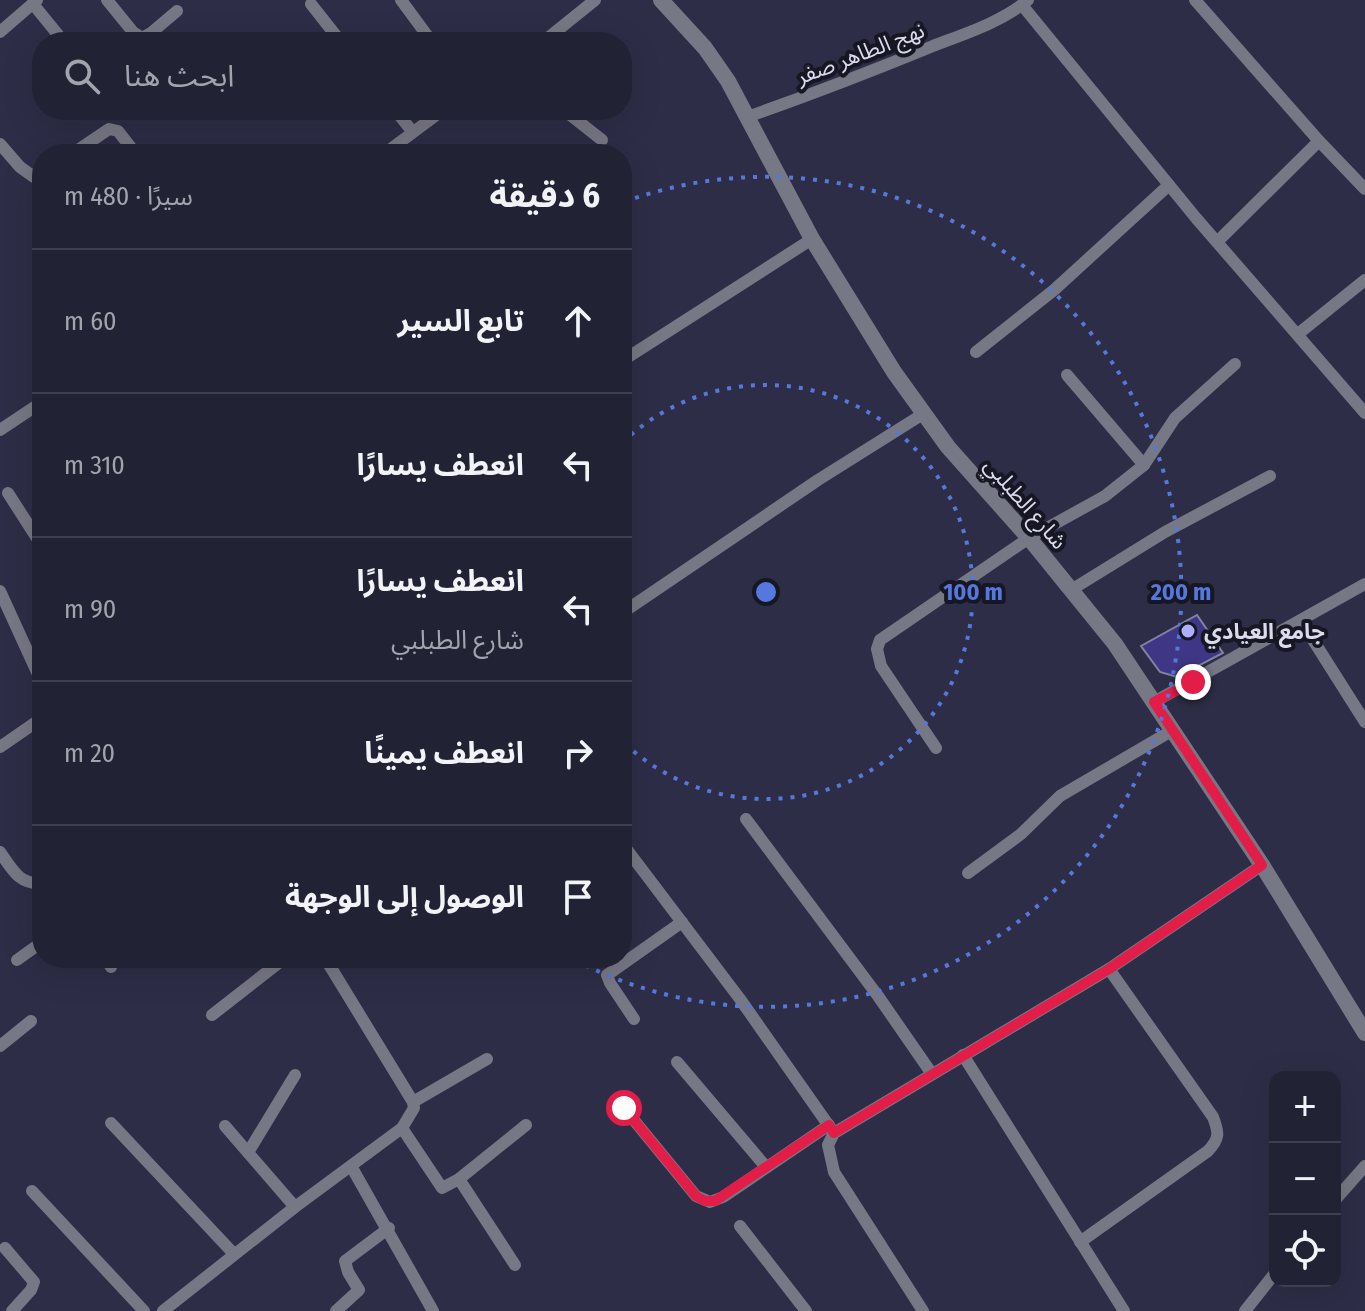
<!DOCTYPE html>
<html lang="ar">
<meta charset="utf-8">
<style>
:root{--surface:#222235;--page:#2e2f41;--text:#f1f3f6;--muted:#a2a4ad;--line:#3f3f50}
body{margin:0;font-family:"Fira Sans Condensed","Noto Sans Arabic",sans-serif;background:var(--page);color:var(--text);direction:rtl}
.controls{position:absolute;right:24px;bottom:24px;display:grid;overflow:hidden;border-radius:16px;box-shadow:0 8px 32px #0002}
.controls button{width:72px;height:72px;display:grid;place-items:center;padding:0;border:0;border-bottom:2px solid var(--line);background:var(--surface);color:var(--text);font:40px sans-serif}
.stop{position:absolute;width:24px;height:24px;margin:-18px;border:6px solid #e11d48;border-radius:50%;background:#fff}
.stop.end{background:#e11d48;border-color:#fff;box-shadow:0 2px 8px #0008}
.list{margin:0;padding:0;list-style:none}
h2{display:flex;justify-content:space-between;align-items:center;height:104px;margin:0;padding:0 32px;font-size:34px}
h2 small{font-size:26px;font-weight:400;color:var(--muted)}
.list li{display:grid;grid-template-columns:52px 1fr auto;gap:24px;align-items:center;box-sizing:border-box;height:144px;padding:0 32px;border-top:2px solid var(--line)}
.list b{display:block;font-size:30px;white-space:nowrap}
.list p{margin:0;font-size:26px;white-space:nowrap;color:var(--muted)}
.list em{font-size:26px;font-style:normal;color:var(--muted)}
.icon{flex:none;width:44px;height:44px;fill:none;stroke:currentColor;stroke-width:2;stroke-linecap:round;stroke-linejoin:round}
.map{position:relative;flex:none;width:1365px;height:1311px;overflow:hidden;direction:ltr}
.search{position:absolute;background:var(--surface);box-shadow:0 8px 32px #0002;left:32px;top:32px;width:600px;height:88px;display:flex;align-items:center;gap:20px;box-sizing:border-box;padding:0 28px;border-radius:32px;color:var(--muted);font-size:30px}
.panel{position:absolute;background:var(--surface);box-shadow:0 8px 32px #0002;left:32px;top:144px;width:600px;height:824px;border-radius:32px;direction:rtl}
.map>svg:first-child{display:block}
.building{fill:#3f3786;stroke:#8384a2;stroke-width:2}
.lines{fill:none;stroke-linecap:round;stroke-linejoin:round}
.minor{stroke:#777885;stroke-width:12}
.tertiary{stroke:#777885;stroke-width:16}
.route{stroke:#e11d48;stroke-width:10}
.ring{fill:none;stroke:#5678de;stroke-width:4;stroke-dasharray:4 8}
.poi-dot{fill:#aeaefb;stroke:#171723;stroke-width:3}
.labels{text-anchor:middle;stroke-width:8;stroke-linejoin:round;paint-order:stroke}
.street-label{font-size:22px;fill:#dadbec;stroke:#171723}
.poi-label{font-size:22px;font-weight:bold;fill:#dadbec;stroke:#171723;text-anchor:start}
.centre{fill:#5678de;stroke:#171723;stroke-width:4}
.ring-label{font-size:24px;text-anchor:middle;font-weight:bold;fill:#5678de;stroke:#171723;stroke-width:8;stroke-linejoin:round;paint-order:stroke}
</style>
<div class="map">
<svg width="1365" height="1311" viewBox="0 0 1365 1311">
<rect width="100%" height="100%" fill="#2d2d47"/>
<path class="building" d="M1197 615 1223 653 1177 677 1160 672 1141 646Z"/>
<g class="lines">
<g class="minor">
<path d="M107 0 133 32 142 38 151 33 177 11"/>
<path d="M401 0 432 42"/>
<path d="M1195 0 1319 141 1365 189"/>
<path d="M33 4 64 42"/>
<path d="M311 4 341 42"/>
<path d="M1022 5 1196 218 1365 413"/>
<path d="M0 32 37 0"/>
<path d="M543 42 595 0"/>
<path d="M395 110 412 131"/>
<path d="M564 110 602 140"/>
<path d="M747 117C810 95 872 71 933 46 964 34 1002 22 1028 0"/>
<path d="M0 144 20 167 34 177 42 175"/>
<path d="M72 154 109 129 118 131 136 154"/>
<path d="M384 154 443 110"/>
<path d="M1217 242 1319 141"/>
<path d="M1298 334 1365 280"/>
<path d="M976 352 1054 290 1169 185"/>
<path d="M622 361 812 239"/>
<path d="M0 430 42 402"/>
<path d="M1144 465 1175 418 1235 364"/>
<path d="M8 493 42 546"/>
<path d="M1071 590 1165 532 1270 476"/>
<path d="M0 591 42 683"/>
<path d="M622 613 818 480 923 414"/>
<path d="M1301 621 1365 722"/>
<path d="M1154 702 1365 584"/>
<path d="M0 747 42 718"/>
<path d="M936 748 881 666 877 649 880 640 1029 538 1105 496 1144 465 1067 375"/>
<path d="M746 819 878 996 932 1074"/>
<path d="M622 843 740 999 834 1133"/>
<path d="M0 852C12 869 19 885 42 883"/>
<path d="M968 873 1021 834 1060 796 1173 730"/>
<path d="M106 958 111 967"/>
<path d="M325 958 413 1102"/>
<path d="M17 960 42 942"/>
<path d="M212 1015 285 958"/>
<path d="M634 1019 610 983 607 975 682 922"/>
<path d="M0 1046 31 1021"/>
<path d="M963 1055 1124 1311"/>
<path d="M677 1062 766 1167"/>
<path d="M624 1108 696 1196 710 1202 723 1197 829 1125"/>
<path d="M111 1123 234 1254"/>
<path d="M225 1126 295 1207"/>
<path d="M402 1128 442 1188 459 1179 526 1125"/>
<path d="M249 1151 295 1075"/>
<path d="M351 1166 433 1311"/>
<path d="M459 1179 515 1265"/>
<path d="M32 1191 144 1311"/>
<path d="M1335 1200 1365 1166"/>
<path d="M740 1226 806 1311"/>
<path d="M1080 1242 1208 1151C1220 1138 1219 1133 1213 1117L1109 969"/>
<path d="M5 1248 34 1282 31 1290 12 1311"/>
<path d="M163 1311 295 1207 402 1128 414 1108 413 1102 487 1059"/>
<path d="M336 1311 359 1290 348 1272 345 1261 389 1228"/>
<path d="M923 1311 834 1172 828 1145 834 1133 1109 969 1262 865"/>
<path d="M1245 1311 1275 1273"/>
</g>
<path class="tertiary" d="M661 0 705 48 728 81 812 239 894 372 948 447 1029 538 1115 644 1262 865 1365 1033"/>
</g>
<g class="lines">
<path class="route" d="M624 1108 696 1196 705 1201H715L829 1125 834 1133 1109 969 1262 865 1154 702 1193 682"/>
</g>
<g class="ring">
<path d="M622 443A207 207 0 1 1 622 741"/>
<path d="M624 202A415 415 0 1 1 571 958"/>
</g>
<circle class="poi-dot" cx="1188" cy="631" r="8"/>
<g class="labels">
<g class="street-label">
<text transform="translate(860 53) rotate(-21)" y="8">نهج الطاهر صفر</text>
<text transform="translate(1026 503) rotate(49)" y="8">شارع الطبلبي</text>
</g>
<g class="poi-label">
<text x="1204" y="639">جامع العيادي</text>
</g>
</g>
<circle cx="766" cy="592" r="12" class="centre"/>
<g class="ring-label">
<text x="973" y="600">100 m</text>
<text x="1181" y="600">200 m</text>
</g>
</svg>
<div class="controls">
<button>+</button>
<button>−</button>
<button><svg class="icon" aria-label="locate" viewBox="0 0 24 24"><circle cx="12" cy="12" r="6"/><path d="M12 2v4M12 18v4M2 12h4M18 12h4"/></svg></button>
</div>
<div class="stop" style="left:624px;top:1108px"></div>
<div class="stop end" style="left:1193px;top:682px"></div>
<div class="search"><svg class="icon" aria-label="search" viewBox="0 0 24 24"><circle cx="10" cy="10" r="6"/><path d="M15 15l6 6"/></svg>ابحث هنا</div>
<section class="panel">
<h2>6 دقيقة<small>سيرًا · 480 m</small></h2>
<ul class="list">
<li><svg class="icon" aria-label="ahead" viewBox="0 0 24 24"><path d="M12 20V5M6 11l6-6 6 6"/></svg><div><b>تابع السير</b></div><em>60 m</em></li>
<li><svg class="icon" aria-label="left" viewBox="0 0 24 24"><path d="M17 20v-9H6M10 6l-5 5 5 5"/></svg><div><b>انعطف يسارًا</b></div><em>310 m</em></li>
<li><svg class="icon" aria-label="left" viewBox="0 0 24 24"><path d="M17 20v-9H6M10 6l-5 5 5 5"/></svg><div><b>انعطف يسارًا</b><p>شارع الطبلبي</p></div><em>90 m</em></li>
<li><svg class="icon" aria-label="right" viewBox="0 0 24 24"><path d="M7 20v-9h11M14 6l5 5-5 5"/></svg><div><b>انعطف يمينًا</b></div><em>20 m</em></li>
<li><svg class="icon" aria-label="arrive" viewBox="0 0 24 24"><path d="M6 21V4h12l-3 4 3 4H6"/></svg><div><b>الوصول إلى الوجهة</b></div></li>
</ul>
</section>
</div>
